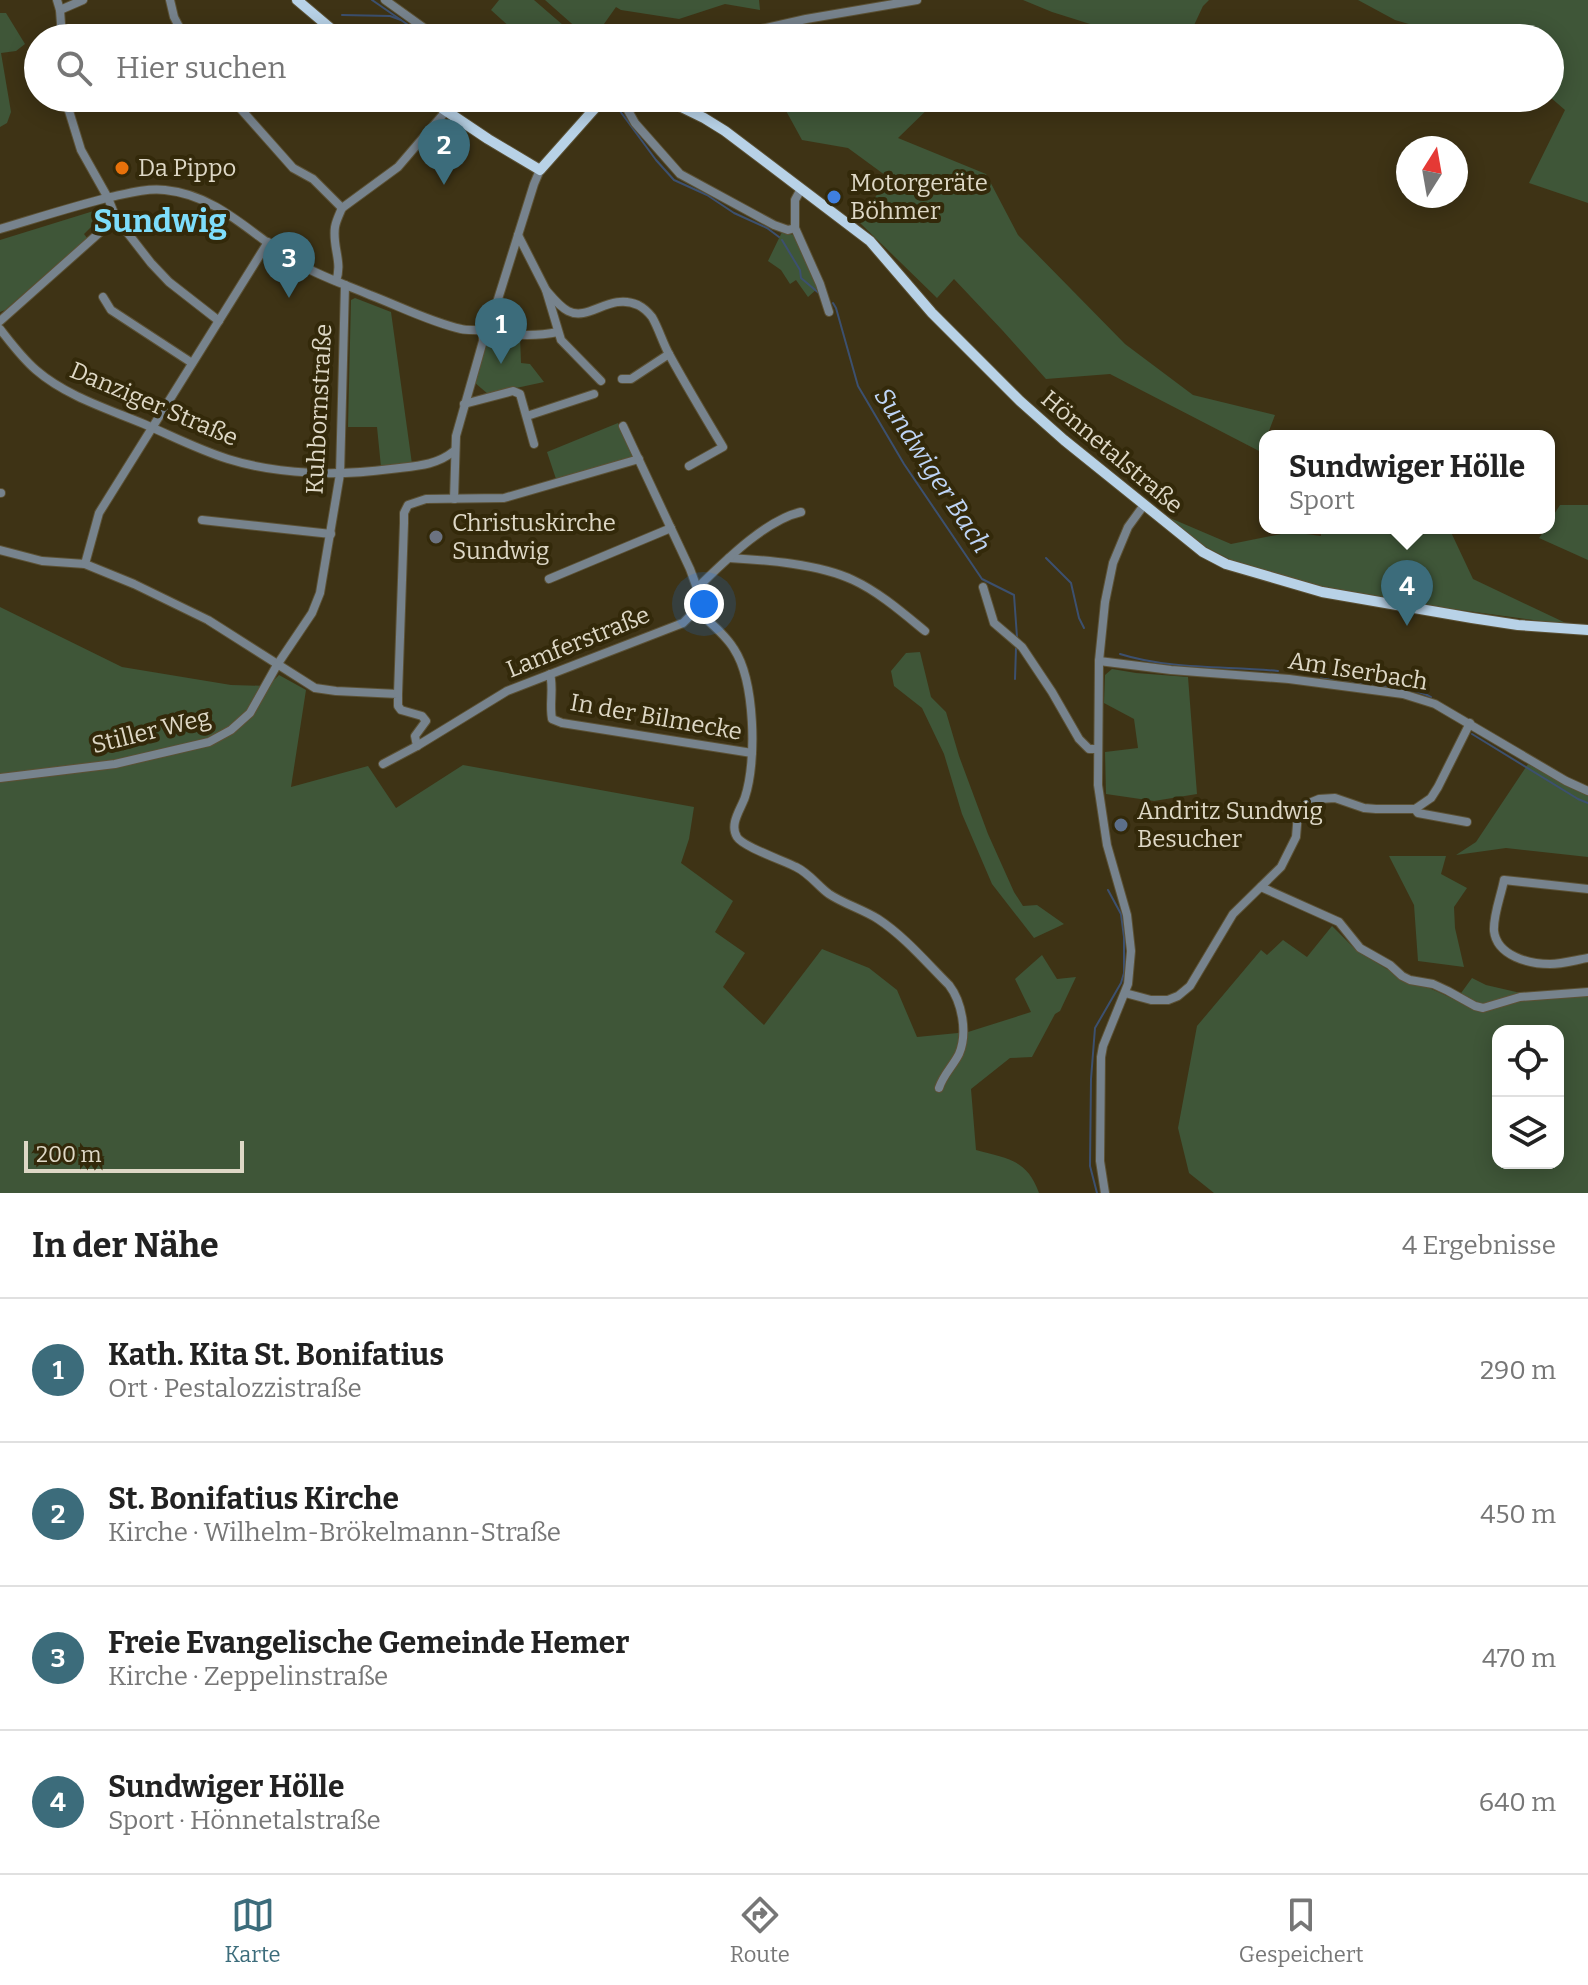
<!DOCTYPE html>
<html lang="de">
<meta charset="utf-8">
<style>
:root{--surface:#fff;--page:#f2f2f2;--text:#222;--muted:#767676;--line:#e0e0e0;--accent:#3c6c7b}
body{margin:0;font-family:Bitter,serif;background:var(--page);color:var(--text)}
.controls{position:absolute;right:24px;bottom:24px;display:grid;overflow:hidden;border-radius:16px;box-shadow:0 4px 20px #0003}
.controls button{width:72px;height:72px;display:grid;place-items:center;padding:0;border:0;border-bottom:2px solid var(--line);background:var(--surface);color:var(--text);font:40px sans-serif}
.compass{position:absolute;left:1396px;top:136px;width:72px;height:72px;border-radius:50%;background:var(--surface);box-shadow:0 4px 20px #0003;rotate:11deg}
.scale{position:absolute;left:24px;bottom:20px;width:220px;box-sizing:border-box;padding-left:8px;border:4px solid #ded8c6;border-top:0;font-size:22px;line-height:28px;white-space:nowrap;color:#ded8c6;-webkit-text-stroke:6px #33290a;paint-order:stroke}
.you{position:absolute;left:704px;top:604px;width:28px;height:28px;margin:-20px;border:6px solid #fff;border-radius:50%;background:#1a73e8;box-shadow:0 0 0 12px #1a73e833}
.badge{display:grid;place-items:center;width:52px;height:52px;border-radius:50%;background:var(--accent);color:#fff;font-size:26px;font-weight:700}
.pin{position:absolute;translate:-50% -66px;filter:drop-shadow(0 2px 4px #0008)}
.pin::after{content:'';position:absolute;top:42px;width:28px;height:24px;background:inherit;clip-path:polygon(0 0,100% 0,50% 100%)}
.popup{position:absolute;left:1259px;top:430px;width:296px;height:104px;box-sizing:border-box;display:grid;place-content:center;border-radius:16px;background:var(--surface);filter:drop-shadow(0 2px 6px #0005);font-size:26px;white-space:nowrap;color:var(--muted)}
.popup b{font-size:30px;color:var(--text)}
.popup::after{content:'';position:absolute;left:50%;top:100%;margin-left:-16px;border:16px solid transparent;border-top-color:var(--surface)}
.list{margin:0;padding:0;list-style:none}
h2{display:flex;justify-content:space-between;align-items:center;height:104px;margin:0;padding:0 32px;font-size:34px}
h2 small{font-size:26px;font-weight:400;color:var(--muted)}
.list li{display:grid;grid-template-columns:52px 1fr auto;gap:24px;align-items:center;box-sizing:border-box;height:144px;padding:0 32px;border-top:2px solid var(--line)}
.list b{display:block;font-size:30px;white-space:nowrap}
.list p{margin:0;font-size:26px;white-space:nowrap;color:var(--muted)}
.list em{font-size:26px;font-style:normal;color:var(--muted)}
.icon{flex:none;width:44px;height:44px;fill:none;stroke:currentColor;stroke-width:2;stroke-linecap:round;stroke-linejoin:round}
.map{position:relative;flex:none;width:1588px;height:1193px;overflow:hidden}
.search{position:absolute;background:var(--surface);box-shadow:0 4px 20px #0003;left:24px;right:24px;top:24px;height:88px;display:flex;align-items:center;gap:20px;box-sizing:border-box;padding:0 28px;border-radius:44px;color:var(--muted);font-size:30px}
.sheet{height:680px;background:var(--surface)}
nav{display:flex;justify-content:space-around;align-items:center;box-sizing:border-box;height:112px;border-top:2px solid var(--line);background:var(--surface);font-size:22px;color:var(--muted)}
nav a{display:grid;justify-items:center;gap:4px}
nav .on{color:var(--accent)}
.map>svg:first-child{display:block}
.green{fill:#3f5638;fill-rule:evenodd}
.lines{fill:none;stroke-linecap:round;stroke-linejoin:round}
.stream{stroke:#3c506f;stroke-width:2}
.minor-casing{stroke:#5b5135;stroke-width:10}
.major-casing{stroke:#5b5135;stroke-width:12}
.minor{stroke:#77838d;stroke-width:8}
.major{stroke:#b8d2e7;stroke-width:10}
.food-dot{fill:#e8710a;stroke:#33290a;stroke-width:3}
.shop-dot{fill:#3f7fe0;stroke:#33290a;stroke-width:3}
.worship-dot{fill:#6b7280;stroke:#33290a;stroke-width:3}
.service-dot{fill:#5c6f8a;stroke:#33290a;stroke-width:3}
.labels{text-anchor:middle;stroke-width:8;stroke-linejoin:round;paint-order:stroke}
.poi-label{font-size:24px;fill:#ded8c6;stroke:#33290a;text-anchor:start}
.street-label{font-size:24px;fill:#ded8c6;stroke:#33290a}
.water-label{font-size:26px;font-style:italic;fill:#bed4f5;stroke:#33290a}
.district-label{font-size:32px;font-weight:bold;fill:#7dddfb;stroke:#33290a}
</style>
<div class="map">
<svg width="1588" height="1193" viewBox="0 0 1588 1193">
<rect width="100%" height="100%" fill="#3e3315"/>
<g class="green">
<path d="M499 0H534L578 38H516L513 30 491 10Z"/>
<path d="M545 0H759L760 10 725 4 679 19 621 10 616 7 594 38H588Z"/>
<path d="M1023 0H1209L1203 6 1188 38H1121L1103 28 1052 12Z"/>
<path d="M1358 0H1588V203L1529 183 1565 110 1550 97V38H1456L1395 20Z"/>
<path d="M0 13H6L25 44 16 51 1 53 11 112 7 123 0 127Z"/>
<path d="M779 98H933L936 101 898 138 986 174 1018 235 1125 344 1193 395 1275 415 1267 436H1265L1261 452 1110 374 1046 379 1003 331 954 279 937 298 858 221 889 178 848 148 802 140Z"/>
<path d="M100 209H104L107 212V220L99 227 94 224 84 234 87 238 5 310 0 312V240Z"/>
<path d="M782 232 794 235 818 288 808 297 796 280 790 284 781 270 768 261Z"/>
<path d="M355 298 391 312 412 464 381 467 377 427H348L351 300Z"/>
<path d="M493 336H520L521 363 530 364 544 382 488 394 474 382 487 342Z"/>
<path d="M618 423 635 457 556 479 547 452Z"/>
<path d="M1560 505H1588V560L1539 538 1546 528H1549V522Z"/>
<path d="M1163 515 1231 544 1291 532 1321 536V528H1449L1473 579 1570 625 1446 608 1320 586 1231 560 1200 544Z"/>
<path d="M0 607 122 667 231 685 268 686 279 675 306 690 291 787 368 766 396 808 463 765 694 807 689 839 681 863 733 901 715 932 745 953 723 987 764 1025 822 949 869 968 897 990 917 1037 968 1032 1031 1012 1015 979 1042 955 1057 979 1076 977 1060 1011 1055 1014 1032 1057 1010 1058 971 1089 976 1150C1008 1159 1027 1159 1039 1193H0Z"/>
<path d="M920 652 931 697 946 712 959 756 988 834 1014 892 1023 906 1037 905 1064 924 1034 938 992 884 962 814 944 754 922 708 894 686 891 671 906 653Z"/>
<path d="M1112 669 1136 673 1188 677 1197 794 1154 801 1106 794 1105 752 1138 748 1134 719 1104 703 1105 675Z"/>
<path d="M1528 764 1588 796V857L1506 848 1456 855 1476 842Z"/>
<path d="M1389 856H1446L1441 874 1467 888 1454 907 1455 928 1464 967 1418 961 1414 905Z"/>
<path d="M1332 926 1356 950 1387 969 1456 1000 1472 978 1486 985 1529 995 1588 992V1193H1214L1189 1173 1178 1128 1197 1026 1261 950 1267 955 1283 940 1307 957ZM1498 1031H1558V1163H1498Z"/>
</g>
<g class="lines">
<g class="stream">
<path d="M372 0 427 38"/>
<path d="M342 15 390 16 401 20"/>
<path d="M609 103 617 107 656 160 674 180 707 195 734 213 767 228 779 237"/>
<path d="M782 240 800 270 801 278 820 294"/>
<path d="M833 303 836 308 858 386 904 464 982 579 1014 595 1017 637"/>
<path d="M1046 558 1071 583 1079 618 1084 628"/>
<path d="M1120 654C1171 670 1226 666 1278 671"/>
<path d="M1321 678 1336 681"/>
<path d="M1015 679 1016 648"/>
<path d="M1342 682C1365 685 1412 686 1431 697"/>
<path d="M1472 734 1578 799 1588 803"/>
<path d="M1097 1193 1090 1166 1091 1079 1095 1028 1121 983 1124 973V937L1121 914 1108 890"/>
</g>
<defs>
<g id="minor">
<path d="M57 0 60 10 62 38"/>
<path d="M170 0 174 17 185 38"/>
<path d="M385 0 438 38"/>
<path d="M60 10 83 0"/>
<path d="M722 38 806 19 917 0"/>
<path d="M65 98 81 150 108 198 116 218 151 263 169 282 219 321"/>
<path d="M231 98 293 168 313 179 342 208"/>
<path d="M621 98 635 123 680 174 774 225 788 230 795 228"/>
<path d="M801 189 795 200V228L820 284 829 312"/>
<path d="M342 208 398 167 446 111"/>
<path d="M0 229C37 218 74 206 111 197 129 193 147 188 165 190 217 195 251 234 292 260 316 275 344 284 370 295 399 306 430 322 461 329 469 331 477 329 485 331 508 335 534 337 558 332"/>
<path d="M518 235 546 290 561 340 601 381"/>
<path d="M336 281C343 262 332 247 335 227 336 221 339 215 342 208"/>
<path d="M546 290C552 297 560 307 568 311 589 322 610 292 638 305 644 308 648 312 652 317 659 329 663 344 670 356 687 387 705 417 723 447L689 466"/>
<path d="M103 297 111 310 192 363"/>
<path d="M0 321 116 218"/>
<path d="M0 329C11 343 22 358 36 370 66 396 108 409 144 424 172 436 199 450 228 459 279 475 339 476 391 469 414 466 436 466 454 451"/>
<path d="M622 379H631L669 354"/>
<path d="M464 404 513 391 520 394 534 444"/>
<path d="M527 416 594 394"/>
<path d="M0 493H1"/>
<path d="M454 499 456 436 483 341V330L493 315 534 184 540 170"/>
<path d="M202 520 331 534"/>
<path d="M0 550 42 561 85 564 134 584 208 620 315 688 336 691 398 694V706L401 710 422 716 426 721 415 736 417 746"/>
<path d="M729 558C766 560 819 564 853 580 879 592 903 613 925 631"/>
<path d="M85 564 99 513 268 242"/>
<path d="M549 579 671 528"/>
<path d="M983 587 994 623 1022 647 1052 692 1079 739 1089 749H1097"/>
<path d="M697 588C723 563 765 520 801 512"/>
<path d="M696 610C709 622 725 634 734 649 755 681 757 761 745 797 741 809 729 824 737 837 743 847 785 861 796 867 809 873 818 886 829 894 844 904 862 909 878 919 904 936 926 962 949 985 962 1002 968 1033 959 1054 953 1066 943 1075 939 1088"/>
<path d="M1099 661 1171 670 1289 679 1403 694 1435 704 1566 781 1588 791"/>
<path d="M550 674C554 689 549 703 552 719L562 723 752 753"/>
<path d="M398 694 404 523V513L408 505 426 499 504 498 639 459"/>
<path d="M383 764 417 746 507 691 683 623 696 610 697 588 690 569 623 426"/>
<path d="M0 778 115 764 209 742 231 730 250 713 277 665 312 613 320 593 340 474 345 285"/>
<path d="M1415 809 1418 813 1467 822"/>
<path d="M1261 887 1339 922 1360 948 1390 965 1402 976 1410 980 1433 984 1448 991 1475 1006 1483 1008 1520 997 1588 992"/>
<path d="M1588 889 1504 880C1501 896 1493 915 1494 931 1497 956 1529 964 1550 964 1562 964 1576 960 1588 958"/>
<path d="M1125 993 1151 1000H1168L1178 996 1190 986 1233 914 1281 867 1296 837 1298 813 1302 806 1319 799 1335 798 1364 808 1376 809H1415L1431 798 1438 787 1470 723"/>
<path d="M1105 1193 1100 1161 1101 1057 1103 1046 1128 984 1131 951 1127 915 1107 845 1098 785 1099 661 1105 602 1113 563 1128 527 1144 505"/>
</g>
<g id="major">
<path d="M297 0 342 38"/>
<path d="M427 98 488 139 540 170 604 98"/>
<path d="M663 98 704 118 725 131 870 241 932 313 1020 401 1064 440 1203 552 1226 564 1322 592 1472 618 1518 625 1588 630"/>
</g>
</defs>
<use href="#minor" class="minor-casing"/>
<use href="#major" class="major-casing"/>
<use href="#minor" class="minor"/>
<use href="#major" class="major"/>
</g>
<circle class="food-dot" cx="122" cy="168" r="8"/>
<circle class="shop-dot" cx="834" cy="197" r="8"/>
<circle class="worship-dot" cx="436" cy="537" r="8"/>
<circle class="service-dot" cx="1121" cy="825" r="8"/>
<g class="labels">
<g class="poi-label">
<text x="138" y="176">Da Pippo</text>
<text x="850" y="191">Motorgeräte<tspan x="850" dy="28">Böhmer</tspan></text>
<text x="452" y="531">Christuskirche<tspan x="452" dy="28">Sundwig</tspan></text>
<text x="1137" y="819">Andritz Sundwig<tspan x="1137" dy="28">Besucher</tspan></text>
</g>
<g class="street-label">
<text transform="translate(154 404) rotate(23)" y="8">Danziger Straße</text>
<text transform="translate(319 409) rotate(-87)" y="8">Kuhbornstraße</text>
<text transform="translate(1112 452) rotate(40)" y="8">Hönnetalstraße</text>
<text transform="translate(578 642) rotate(-22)" y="8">Lamferstraße</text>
<text transform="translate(1358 671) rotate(9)" y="8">Am Iserbach</text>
<text transform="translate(656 717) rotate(10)" y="8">In der Bilmecke</text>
<text transform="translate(151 731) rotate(-14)" y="8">Stiller Weg</text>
</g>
<g class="water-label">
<text transform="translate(933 470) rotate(57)" y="9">Sundwiger Bach</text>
</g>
<g class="district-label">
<text x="160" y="232">Sundwig</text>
</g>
</g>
</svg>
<div class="controls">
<button><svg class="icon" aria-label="locate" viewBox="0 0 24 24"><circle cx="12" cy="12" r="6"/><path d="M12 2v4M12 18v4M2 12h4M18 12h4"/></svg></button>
<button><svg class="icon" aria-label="layers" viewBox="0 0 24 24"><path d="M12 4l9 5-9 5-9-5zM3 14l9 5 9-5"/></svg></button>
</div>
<svg class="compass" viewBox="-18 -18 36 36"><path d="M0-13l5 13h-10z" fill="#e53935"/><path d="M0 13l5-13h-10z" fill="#767676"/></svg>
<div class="scale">200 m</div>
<div class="you"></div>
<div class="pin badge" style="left:501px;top:364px">1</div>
<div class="pin badge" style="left:444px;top:185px">2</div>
<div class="pin badge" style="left:289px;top:298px">3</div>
<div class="pin badge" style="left:1407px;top:626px">4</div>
<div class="popup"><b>Sundwiger Hölle</b>Sport</div>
<div class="search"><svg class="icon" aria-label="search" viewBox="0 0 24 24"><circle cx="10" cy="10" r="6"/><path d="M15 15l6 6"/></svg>Hier suchen</div>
</div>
<section class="sheet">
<h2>In der Nähe<small>4 Ergebnisse</small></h2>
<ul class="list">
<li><span class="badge">1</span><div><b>Kath. Kita St. Bonifatius</b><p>Ort · Pestalozzistraße</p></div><em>290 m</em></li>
<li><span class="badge">2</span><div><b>St. Bonifatius Kirche</b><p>Kirche · Wilhelm-Brökelmann-Straße</p></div><em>450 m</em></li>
<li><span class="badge">3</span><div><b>Freie Evangelische Gemeinde Hemer</b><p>Kirche · Zeppelinstraße</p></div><em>470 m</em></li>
<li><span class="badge">4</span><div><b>Sundwiger Hölle</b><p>Sport · Hönnetalstraße</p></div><em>640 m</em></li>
</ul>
</section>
<nav>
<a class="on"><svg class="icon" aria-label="map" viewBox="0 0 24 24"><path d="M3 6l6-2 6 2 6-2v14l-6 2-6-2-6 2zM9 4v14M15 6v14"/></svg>Karte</a>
<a><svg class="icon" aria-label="directions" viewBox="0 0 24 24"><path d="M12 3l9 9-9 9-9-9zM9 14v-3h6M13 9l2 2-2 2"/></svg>Route</a>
<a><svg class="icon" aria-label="saved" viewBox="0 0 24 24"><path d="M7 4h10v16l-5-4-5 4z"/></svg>Gespeichert</a>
</nav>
